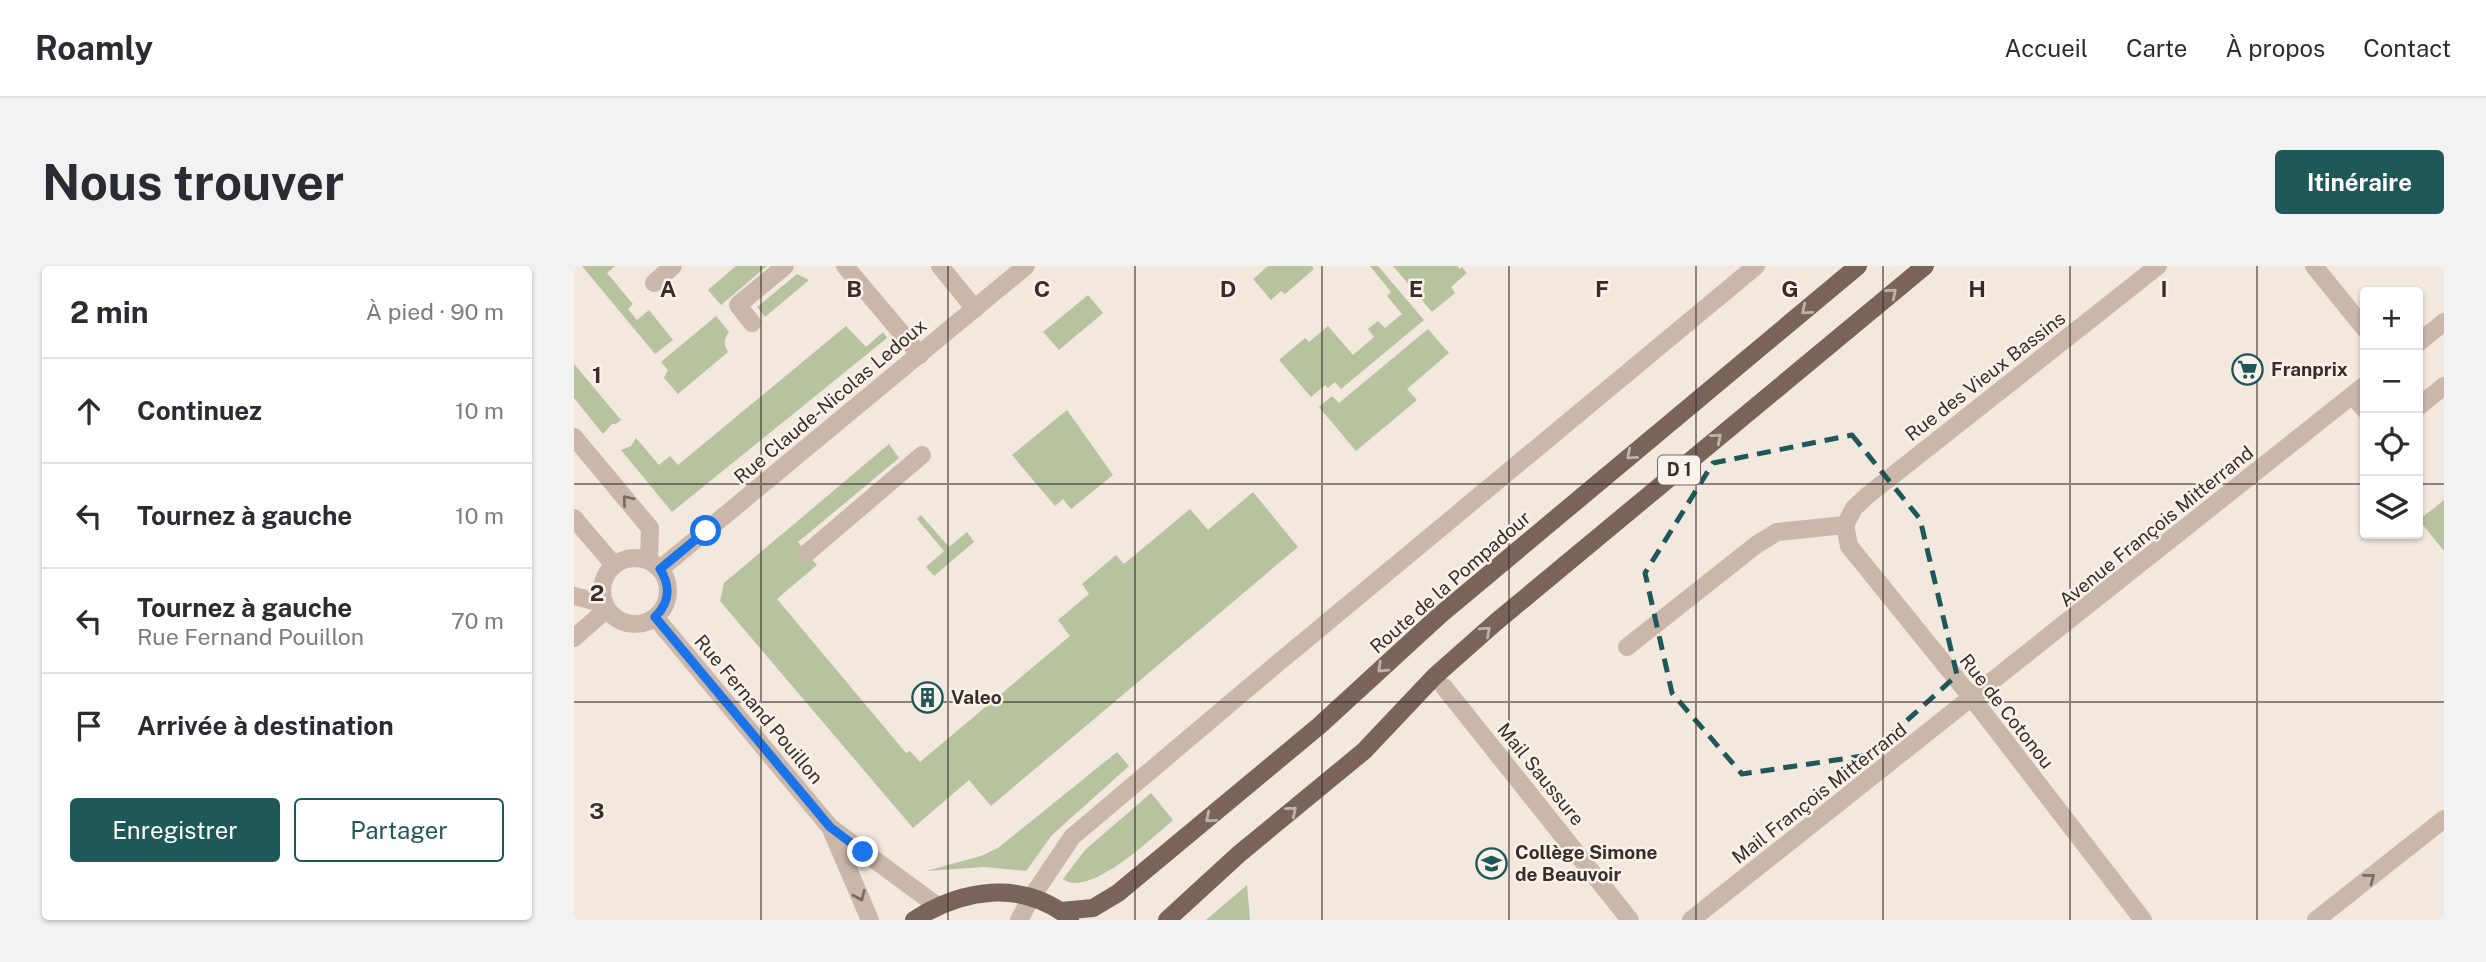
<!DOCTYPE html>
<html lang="fr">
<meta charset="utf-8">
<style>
:root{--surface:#fff;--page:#f2f2f3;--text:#2b2b33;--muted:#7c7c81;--line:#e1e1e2;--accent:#1f5859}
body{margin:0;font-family:"Public Sans",sans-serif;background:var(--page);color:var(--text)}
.controls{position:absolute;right:21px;top:21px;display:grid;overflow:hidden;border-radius:7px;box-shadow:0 2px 5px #0004}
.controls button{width:63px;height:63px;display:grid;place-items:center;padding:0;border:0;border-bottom:2px solid var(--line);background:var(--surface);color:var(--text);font:35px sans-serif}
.stop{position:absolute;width:21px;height:21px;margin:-16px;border:5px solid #1a73e8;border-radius:50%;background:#fff}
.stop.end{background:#1a73e8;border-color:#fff;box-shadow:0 2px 7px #0008}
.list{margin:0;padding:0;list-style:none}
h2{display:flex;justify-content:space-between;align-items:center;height:91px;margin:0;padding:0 28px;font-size:30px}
h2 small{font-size:23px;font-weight:400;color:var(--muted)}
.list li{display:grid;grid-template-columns:46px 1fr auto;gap:21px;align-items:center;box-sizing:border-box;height:105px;padding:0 28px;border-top:2px solid var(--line)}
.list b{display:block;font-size:26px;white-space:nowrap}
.list p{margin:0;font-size:23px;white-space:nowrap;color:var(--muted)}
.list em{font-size:23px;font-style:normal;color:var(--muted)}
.actions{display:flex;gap:14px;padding:21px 28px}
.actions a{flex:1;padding:16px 0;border:2px solid var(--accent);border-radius:7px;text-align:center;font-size:24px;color:var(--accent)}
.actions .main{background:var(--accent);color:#fff}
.icon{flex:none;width:38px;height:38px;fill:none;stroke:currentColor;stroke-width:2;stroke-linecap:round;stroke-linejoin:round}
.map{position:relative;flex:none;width:1870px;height:654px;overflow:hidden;border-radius:7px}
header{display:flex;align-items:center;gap:42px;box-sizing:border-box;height:98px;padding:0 35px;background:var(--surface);border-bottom:2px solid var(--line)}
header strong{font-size:33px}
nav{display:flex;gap:38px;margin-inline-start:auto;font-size:24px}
.intro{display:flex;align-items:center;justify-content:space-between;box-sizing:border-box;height:168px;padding:0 42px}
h1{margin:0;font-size:49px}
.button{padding:18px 32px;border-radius:7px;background:var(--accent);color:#fff;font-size:24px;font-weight:700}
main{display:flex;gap:42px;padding:0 42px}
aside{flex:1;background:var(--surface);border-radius:7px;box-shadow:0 2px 5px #0004}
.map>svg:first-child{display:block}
.green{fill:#b7c29e}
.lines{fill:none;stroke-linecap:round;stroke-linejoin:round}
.minor{stroke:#cbb7a9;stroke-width:18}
.major{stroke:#7a645a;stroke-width:18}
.oneway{stroke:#c0b2a9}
.oneway2{stroke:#7a6b63}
.route{stroke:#1a73e8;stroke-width:9}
.marked{fill:none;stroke:#1f5859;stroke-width:5;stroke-dasharray:14 9;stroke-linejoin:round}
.grid{fill:none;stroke:#382d29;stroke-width:2;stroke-opacity:0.55}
.labels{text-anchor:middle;stroke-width:5;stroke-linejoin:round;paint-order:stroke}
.shield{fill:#faf2ea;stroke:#726863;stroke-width:2}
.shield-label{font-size:18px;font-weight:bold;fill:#382d29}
.poi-label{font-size:19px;font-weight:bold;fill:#382d29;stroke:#faf2ea;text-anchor:start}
.street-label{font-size:19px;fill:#382d29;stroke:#faf2ea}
.grid-label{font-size:23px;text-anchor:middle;font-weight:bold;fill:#382d29;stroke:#faf2ea;stroke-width:5;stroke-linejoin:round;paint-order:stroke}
</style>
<header>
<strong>Roamly</strong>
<nav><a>Accueil</a><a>Carte</a><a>À propos</a><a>Contact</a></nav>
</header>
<div class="intro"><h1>Nous trouver</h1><a class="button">Itinéraire</a></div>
<main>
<aside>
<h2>2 min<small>À pied · 90 m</small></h2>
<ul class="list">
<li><svg class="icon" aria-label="ahead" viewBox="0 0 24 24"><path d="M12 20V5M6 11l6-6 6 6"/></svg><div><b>Continuez</b></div><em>10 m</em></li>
<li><svg class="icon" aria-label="left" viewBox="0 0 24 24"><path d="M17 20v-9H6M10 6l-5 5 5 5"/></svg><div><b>Tournez à gauche</b></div><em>10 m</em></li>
<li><svg class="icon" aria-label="left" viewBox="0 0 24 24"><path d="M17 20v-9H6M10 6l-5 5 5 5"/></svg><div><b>Tournez à gauche</b><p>Rue Fernand Pouillon</p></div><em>70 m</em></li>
<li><svg class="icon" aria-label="arrive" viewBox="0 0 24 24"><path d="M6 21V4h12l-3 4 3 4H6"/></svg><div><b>Arrivée à destination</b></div></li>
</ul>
<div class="actions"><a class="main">Enregistrer</a><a>Partager</a></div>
</aside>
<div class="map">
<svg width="1870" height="654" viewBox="0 0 1870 654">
<rect width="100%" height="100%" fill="#f2e8de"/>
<g class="green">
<path d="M8 0H41L33 7 59 38 54 43 63 54 75 44 99 74 81 88Z"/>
<path d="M162 0H193L147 39 134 24Z"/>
<path d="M694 0H738L740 3 711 28 707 25 697 34 679 13Z"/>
<path d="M796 0H804L850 54 767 123 761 116 754 122 751 119 737 131 705 94 731 72 735 76 754 60 779 89 800 71 794 63 804 55 811 62 828 48 813 30 817 26Z"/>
<path d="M819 0H883L886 3 888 1 893 7 877 21 881 27 858 46Z"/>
<path d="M223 8 235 14 191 51 183 41Z"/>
<path d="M514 29 529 47 485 84 469 66Z"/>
<path d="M142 50 155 66C149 74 150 78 154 86L104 128 90 112 94 104 87 96Z"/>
<path d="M272 60 292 81 309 66 313 72 98 246 47 184 57 180 62 172 85 199 96 190 104 199Z"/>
<path d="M854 63 875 87 833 123 843 134 782 185 745 141 758 130 765 137Z"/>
<path d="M0 98 47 154 42 158H38L29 168 0 132Z"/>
<path d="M493 144 539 209 497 243 489 233 481 240 438 189Z"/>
<path d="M315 178 325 192 224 276 243 299 203 333 332 487 336 485 346 496 496 370 484 354 515 328 508 318 542 289 550 298 616 243 634 264 679 226 724 281 417 540 395 514 339 562 146 335 150 317Z"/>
<path d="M1870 234V285L1845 254Z"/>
<path d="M347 249 375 281 393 266 400 276 360 310 352 301 370 285 343 253Z"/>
<path d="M543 486 555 500 478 569 452 605 410 601 352 605 407 590 424 582Z"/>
<path d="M577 527 599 554C580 570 515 633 489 613L511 584Z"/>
<path d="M673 619 676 654H632Z"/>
</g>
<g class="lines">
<g class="minor">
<path d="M271 0 346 89"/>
<path d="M366 0 401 43"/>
<path d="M1740 0 1791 63"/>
<path d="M80 17 99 0"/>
<path d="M178 57 164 39 211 0"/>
<path d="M1844 77 1870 56"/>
<path d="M1779 130 1791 144"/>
<path d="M1844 141 1870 120"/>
<path d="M0 171 76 262 75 294"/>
<path d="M0 252 40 299"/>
<path d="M1271 259 1275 280 1398 432 1569 654"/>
<path d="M1271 259 1280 242 1294 229 1584 0"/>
<path d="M233 287 348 189"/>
<circle cx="61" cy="325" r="33"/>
<path d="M86 303 452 0"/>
<path d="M0 330 31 338"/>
<path d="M81 351 256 561 362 639"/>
<path d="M0 372 33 343"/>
<path d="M1053 381 1182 279 1203 266 1271 259"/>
<path d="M870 421 1056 654"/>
<path d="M256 561 296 654"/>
<path d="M445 654 457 632 498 571 692 407 1182 0"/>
<path d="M1117 654 1791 119"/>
<path d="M1742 654 1870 553"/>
</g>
<g class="major">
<path d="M487 645 519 642 544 627 745 460 866 349 1284 0"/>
<path d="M340 654C388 623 447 613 496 652"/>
<path d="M593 654 665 588 790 485 861 410 922 356 1351 0"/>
</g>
</g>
<defs><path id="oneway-chevron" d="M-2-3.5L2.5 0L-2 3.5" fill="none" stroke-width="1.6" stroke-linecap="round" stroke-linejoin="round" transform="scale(1.75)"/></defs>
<g class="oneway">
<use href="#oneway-chevron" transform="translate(1318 27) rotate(-40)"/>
<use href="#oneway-chevron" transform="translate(1232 44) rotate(140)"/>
<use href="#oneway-chevron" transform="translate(1143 172) rotate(-40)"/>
<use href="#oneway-chevron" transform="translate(1057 189) rotate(140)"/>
<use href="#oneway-chevron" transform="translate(912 365) rotate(-42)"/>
<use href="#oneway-chevron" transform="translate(808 402) rotate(137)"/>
<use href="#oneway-chevron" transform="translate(718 545) rotate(-40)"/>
<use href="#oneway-chevron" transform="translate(636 552) rotate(140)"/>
</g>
<g class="oneway2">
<use href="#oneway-chevron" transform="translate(53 234) rotate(-130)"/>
<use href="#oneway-chevron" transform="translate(1796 612) rotate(-38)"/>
<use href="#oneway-chevron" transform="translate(286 630) rotate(67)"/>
</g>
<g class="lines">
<path class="route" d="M132 265 86 303C97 321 96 336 81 351L256 561 289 586"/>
</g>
<path class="marked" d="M1278 169 1346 253 1383 409 1295 489 1168 508 1098 427 1071 307 1139 197Z"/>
<path class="grid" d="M187 0V654M374 0V654M561 0V654M748 0V654M935 0V654M1122 0V654M1309 0V654M1496 0V654M1683 0V654M0 218H1791M1844 218H1870M0 436H1870"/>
<defs>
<symbol id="supermarket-ring" viewBox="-11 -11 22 22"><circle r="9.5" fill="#faf2ea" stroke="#1f5859" stroke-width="1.5"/><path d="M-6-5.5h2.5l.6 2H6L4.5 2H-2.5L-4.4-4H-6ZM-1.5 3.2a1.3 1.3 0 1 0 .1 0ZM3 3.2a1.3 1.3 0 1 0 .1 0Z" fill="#1f5859"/></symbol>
<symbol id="building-ring" viewBox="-11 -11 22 22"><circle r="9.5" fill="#faf2ea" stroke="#1f5859" stroke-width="1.5"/><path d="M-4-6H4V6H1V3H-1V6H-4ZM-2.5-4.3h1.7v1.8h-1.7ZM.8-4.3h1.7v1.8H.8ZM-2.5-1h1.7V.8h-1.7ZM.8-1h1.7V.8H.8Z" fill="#1f5859"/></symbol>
<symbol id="school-ring" viewBox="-11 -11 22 22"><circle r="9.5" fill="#faf2ea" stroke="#1f5859" stroke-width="1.5"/><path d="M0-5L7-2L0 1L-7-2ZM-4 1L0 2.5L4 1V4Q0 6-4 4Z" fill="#1f5859"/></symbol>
</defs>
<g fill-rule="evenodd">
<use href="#supermarket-ring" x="1656" y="86" width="35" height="35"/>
<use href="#building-ring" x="336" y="414" width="35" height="35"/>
<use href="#school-ring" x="900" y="580" width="35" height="35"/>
</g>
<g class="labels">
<rect class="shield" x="1084" y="189.5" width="42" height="29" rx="5"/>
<g class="shield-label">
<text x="1105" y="210">D 1</text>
</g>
<g class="poi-label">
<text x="1697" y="110">Franprix</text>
<text x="377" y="438">Valeo</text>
<text x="941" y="593">Collège Simone<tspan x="941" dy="22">de Beauvoir</tspan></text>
</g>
<g class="street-label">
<text transform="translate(1411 110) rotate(-38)" y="7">Rue des Vieux Bassins</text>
<text transform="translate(256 135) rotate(-40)" y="7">Rue Claude-Nicolas Ledoux</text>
<text transform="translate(1582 260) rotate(-39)" y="7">Avenue François Mitterrand</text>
<text transform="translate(876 316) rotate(-41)" y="7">Route de la Pompadour</text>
<text transform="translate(185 443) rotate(50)" y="7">Rue Fernand Pouillon</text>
<text transform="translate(1433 445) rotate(52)" y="7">Rue de Cotonou</text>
<text transform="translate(967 508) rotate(51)" y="7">Mail Saussure</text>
<text transform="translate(1245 527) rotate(-38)" y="7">Mail François Mitterrand</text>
</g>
</g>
<g class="grid-label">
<text x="94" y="31">A</text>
<text x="280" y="31">B</text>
<text x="468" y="31">C</text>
<text x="654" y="31">D</text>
<text x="842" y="31">E</text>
<text x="1028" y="31">F</text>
<text x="1216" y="31">G</text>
<text x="1403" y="31">H</text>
<text x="1590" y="31">I</text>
<text x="23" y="117">1</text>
<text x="23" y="335">2</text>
<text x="23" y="553">3</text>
</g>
</svg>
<div class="controls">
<button>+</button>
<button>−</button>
<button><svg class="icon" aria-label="locate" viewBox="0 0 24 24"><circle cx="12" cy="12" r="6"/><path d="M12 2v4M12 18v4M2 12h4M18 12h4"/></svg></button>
<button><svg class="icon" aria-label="layers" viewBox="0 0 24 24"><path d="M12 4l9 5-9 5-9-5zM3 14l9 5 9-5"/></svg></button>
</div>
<div class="stop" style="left:132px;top:265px"></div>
<div class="stop end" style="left:289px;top:586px"></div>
</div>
</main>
